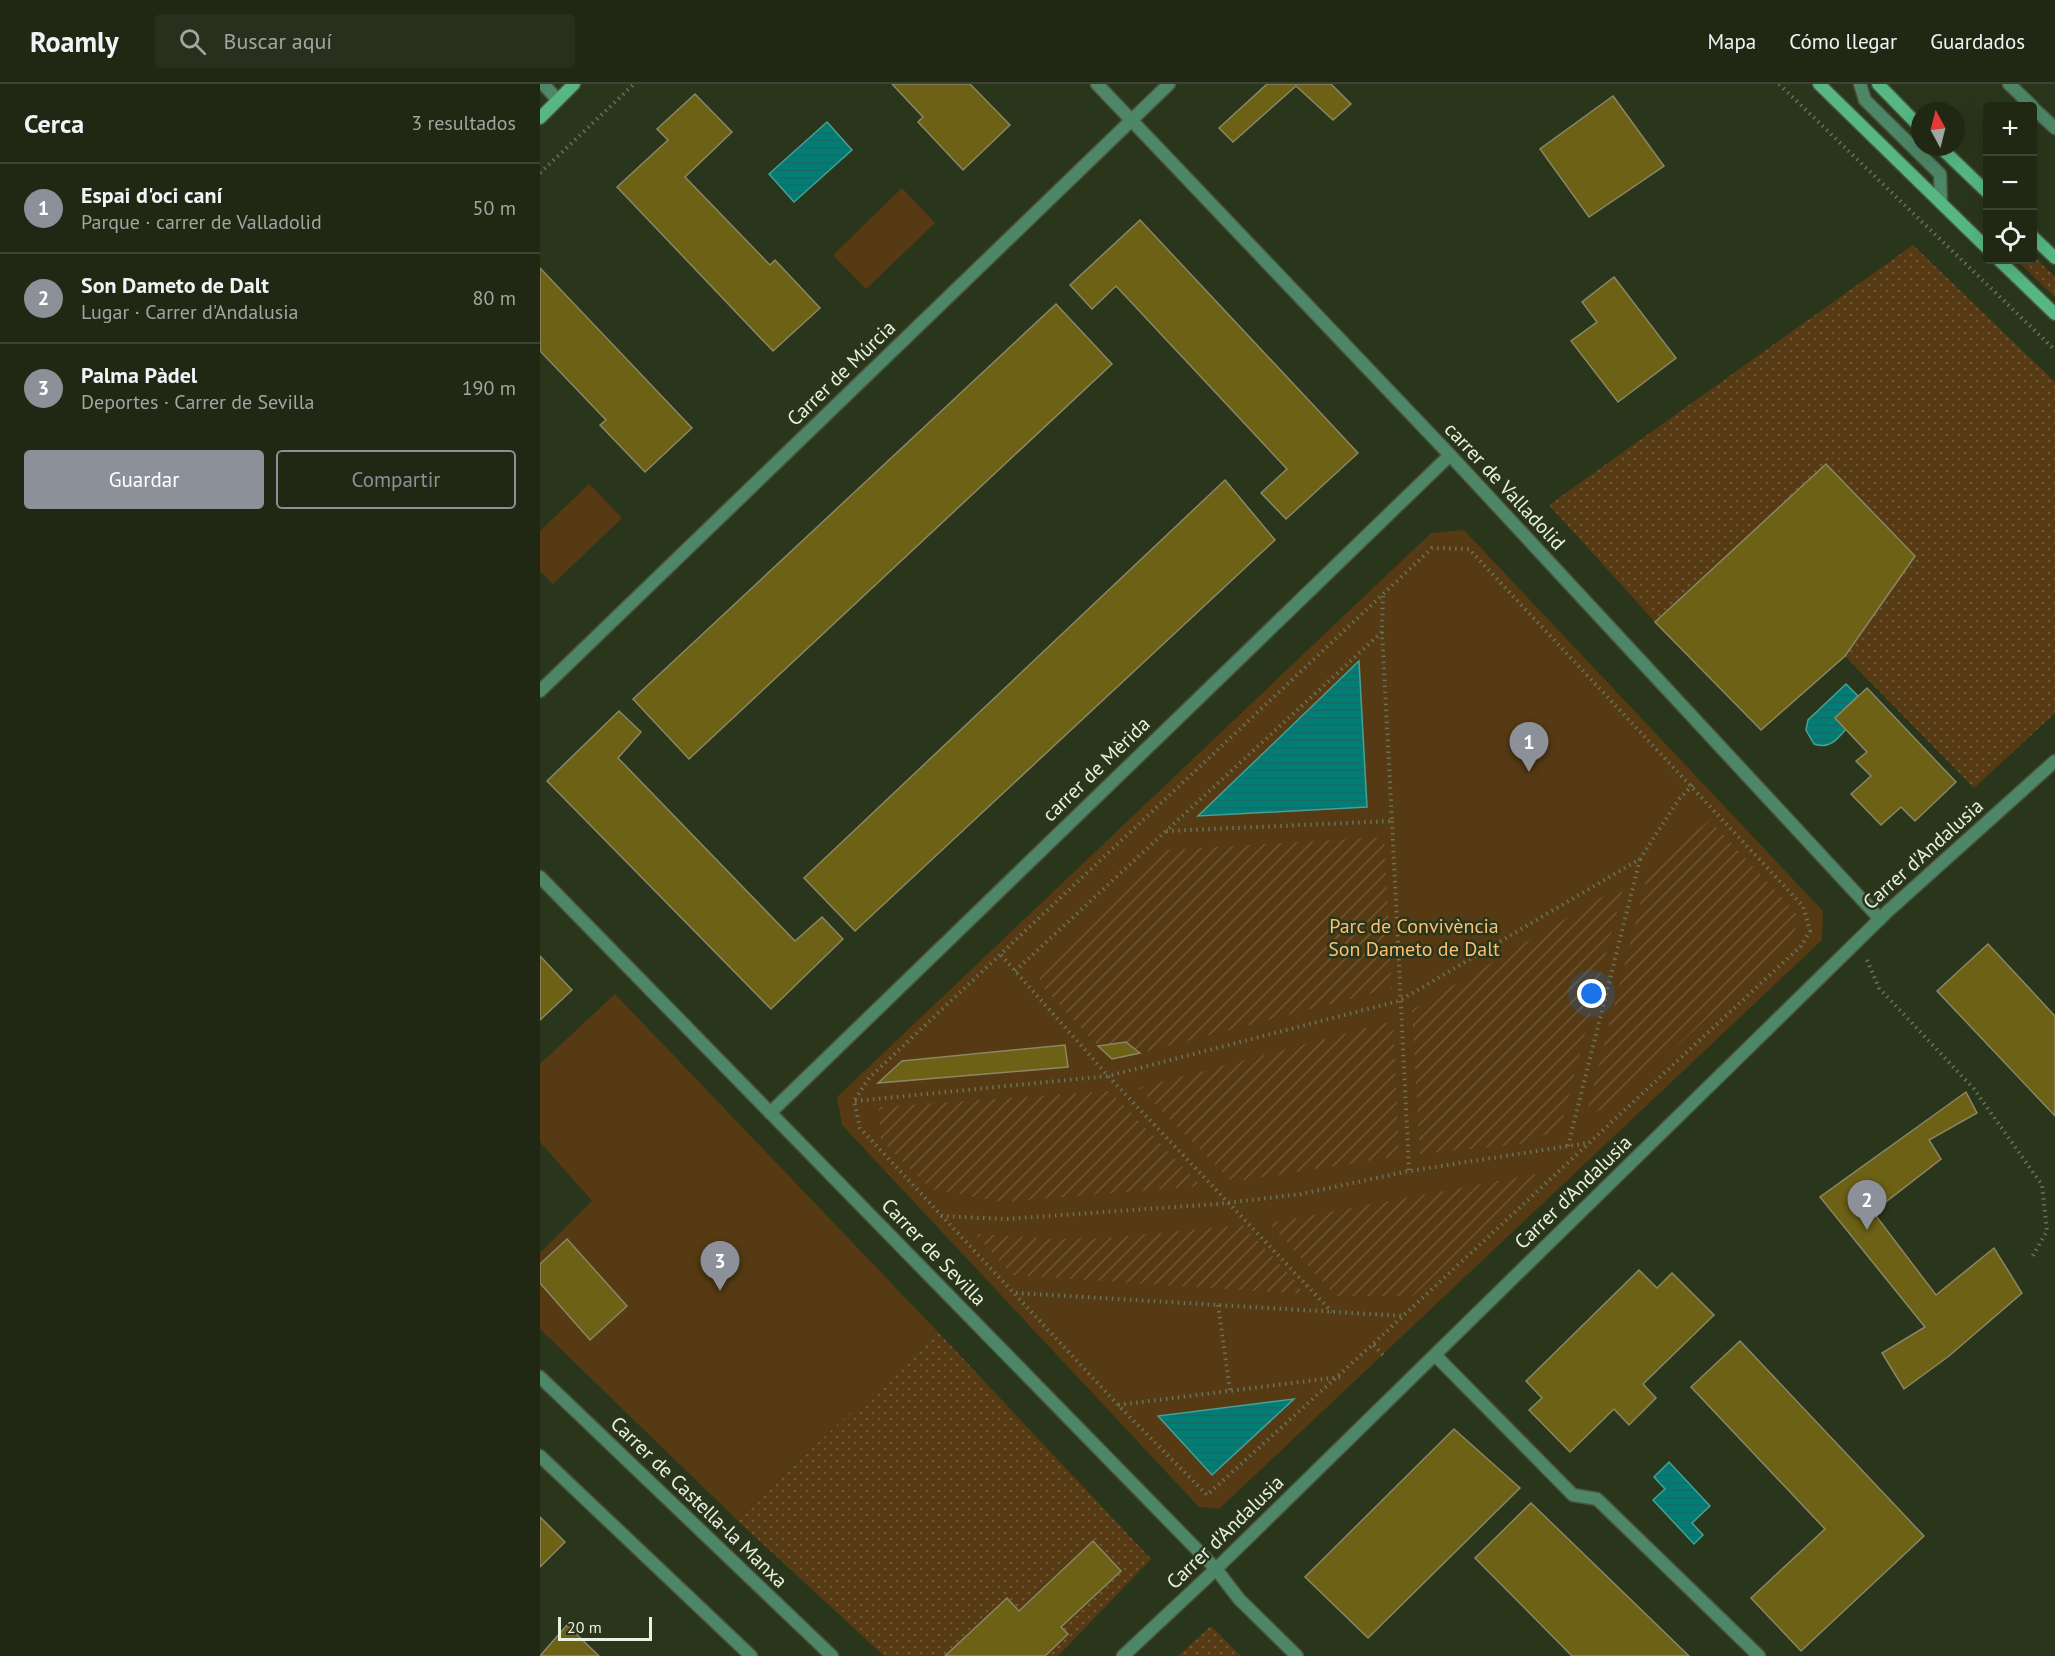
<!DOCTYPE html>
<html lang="es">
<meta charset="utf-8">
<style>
:root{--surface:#202814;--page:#28301d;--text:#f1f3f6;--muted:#a2a6a0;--line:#3d4434;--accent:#8c9099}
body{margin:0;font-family:"PT Sans",sans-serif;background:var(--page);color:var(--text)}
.controls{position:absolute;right:18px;top:18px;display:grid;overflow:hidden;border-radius:6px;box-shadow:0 6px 24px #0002}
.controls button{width:54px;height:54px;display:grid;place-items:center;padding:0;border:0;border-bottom:2px solid var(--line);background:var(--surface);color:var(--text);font:30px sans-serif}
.compass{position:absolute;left:1371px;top:18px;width:54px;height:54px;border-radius:50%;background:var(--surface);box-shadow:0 6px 24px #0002;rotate:353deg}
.scale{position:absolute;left:18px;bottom:15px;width:94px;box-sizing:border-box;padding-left:6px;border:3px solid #e9f1e1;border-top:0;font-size:16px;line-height:21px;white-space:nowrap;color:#e9f1e1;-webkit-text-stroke:4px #2a361b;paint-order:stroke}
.you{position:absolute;left:1052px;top:910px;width:21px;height:21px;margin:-15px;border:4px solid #fff;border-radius:50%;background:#1a73e8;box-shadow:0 0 0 9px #1a73e833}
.badge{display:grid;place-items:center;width:39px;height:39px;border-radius:50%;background:var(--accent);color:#fff;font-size:20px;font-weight:700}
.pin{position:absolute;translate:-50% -50px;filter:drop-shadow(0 2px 3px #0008)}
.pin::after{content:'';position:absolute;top:32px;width:21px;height:18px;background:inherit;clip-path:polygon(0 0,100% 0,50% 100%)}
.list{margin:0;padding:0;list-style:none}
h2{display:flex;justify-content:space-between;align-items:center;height:78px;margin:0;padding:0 24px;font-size:26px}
h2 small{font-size:20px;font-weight:400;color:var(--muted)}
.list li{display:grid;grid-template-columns:39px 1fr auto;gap:18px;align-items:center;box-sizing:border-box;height:90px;padding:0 24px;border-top:2px solid var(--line)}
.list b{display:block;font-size:22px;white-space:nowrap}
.list p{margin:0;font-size:20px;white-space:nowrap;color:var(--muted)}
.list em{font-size:20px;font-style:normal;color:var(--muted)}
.actions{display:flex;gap:12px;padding:18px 24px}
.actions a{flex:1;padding:14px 0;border:2px solid var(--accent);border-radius:6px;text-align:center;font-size:21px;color:var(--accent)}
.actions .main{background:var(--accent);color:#fff}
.icon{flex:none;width:33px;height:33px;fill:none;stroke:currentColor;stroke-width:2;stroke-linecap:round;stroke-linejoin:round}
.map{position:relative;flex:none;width:1515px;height:1572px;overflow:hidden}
header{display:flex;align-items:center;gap:36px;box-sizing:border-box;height:84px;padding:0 30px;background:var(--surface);border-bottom:2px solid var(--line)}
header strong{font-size:28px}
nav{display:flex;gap:33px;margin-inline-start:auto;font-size:21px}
.search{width:420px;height:54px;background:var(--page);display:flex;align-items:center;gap:15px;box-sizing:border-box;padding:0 21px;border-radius:6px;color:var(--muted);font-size:22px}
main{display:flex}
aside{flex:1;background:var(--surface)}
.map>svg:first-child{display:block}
.grass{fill:url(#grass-dots)}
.park{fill:#563a13}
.garden{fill:url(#garden-furrows)}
.water{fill:url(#water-rules);stroke:#46a096;stroke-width:1.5}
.building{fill:#6c6115;stroke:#8b8665;stroke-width:1.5}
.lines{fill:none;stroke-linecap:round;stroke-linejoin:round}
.lane-casing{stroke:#49543b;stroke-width:15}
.street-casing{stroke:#49543b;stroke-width:15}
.secondary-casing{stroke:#49543b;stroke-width:15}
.path{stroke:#68735b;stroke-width:4;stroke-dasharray:1.5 4.5;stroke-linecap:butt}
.lane{stroke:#4d8767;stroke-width:12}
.street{stroke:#4d8767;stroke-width:12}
.secondary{stroke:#56b785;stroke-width:12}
.labels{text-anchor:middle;stroke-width:5;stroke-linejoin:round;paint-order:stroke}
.street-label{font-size:20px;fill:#e9f1e1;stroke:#2a361b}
.park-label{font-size:20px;fill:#fcbf73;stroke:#2a361b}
</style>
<header>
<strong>Roamly</strong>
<div class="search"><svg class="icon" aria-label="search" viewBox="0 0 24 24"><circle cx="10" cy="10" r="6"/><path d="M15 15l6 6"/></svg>Buscar aquí</div>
<nav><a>Mapa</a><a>Cómo llegar</a><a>Guardados</a></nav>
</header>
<main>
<aside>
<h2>Cerca<small>3 resultados</small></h2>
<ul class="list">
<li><span class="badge">1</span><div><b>Espai d'oci caní</b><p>Parque · carrer de Valladolid</p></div><em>50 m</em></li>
<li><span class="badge">2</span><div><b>Son Dameto de Dalt</b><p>Lugar · Carrer d'Andalusia</p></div><em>80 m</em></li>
<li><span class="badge">3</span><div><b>Palma Pàdel</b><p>Deportes · Carrer de Sevilla</p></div><em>190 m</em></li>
</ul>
<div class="actions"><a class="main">Guardar</a><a>Compartir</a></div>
</aside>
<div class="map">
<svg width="1515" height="1572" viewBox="0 0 1515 1572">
<defs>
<pattern id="grass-dots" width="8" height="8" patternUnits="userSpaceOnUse" patternTransform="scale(1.5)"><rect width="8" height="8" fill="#563a13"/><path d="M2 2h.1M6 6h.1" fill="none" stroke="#6e5735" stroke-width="1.8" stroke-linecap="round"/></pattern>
<pattern id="garden-furrows" width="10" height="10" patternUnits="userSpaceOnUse" patternTransform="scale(1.5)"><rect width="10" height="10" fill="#563a13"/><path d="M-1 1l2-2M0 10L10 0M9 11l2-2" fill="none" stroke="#6e5735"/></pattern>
<pattern id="water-rules" width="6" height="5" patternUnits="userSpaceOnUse" patternTransform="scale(1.5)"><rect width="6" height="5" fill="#007e76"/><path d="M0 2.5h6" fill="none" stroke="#206660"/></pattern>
</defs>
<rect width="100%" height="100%" fill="#2a361b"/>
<g class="grass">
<path d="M1373 161 1515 298V629L1434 704 1305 572 1375 472 1287 380 1115 538 1009 421Z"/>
<path d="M1493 171 1515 193V213L1476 176H1492Z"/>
<path d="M397 1247 611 1475 518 1572H344L196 1435Z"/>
<path d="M671 1542 701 1572H638Z"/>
</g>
<g class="park">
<path d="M362 104 395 139 326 205 293 171Z"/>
<path d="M49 400 82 434 13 500 0 487V447Z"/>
<path d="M924 446 1283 827 1282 856 679 1425 659 1423 302 1041 297 1013 891 449Z"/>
<path d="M75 910 397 1247 196 1435 0 1245V1169L52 1117 0 1058V980Z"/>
</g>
<g class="garden">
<path d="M1170 736 1257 830 1255 852 1076 1019 1046 1032 1109 785Z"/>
<path d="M844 753 852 904 600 969 585 958 558 962 502 902 497 886 627 766Z"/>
<path d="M1084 800 1020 1045 980 1060 880 1070 872 926Z"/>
<path d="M853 937 859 1072 692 1098 599 1004Z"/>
<path d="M570 1007 661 1102 461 1118 391 1105 341 1056 339 1023Z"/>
<path d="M1002 1089 873 1212H796L729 1139Z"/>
<path d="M703 1141 757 1199 763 1210 472 1191 435 1150 516 1155 568 1154Z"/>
</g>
<g class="water">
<path d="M287 38 312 66 254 118 229 90Z"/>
<path d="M819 577 827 723 658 732Z"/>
<path d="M1306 600 1318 612 1295 634 1306 645C1296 657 1289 665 1274 660L1266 646 1268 636Z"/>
<path d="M754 1315 672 1391 618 1332Z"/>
<path d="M1129 1378 1170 1422 1152 1439 1163 1451 1154 1460 1113 1416 1125 1405 1114 1393Z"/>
</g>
<g class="building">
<path d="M352 0H430L470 41 423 86 378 38 383 33Z"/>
<path d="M727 0H791L811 20 793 36 756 2 693 58 679 44Z"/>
<path d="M155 10 192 48 145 93 230 181 235 176 280 224 233 267 77 103 128 56 117 45Z"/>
<path d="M1073 12 1124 82 1049 133 1000 65Z"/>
<path d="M600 136 818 369 746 435 721 409 747 385 576 202 552 225 530 201Z"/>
<path d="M0 184 152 344 105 388 60 341 66 336 0 267Z"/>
<path d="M1074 193 1136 274 1078 318 1031 257 1057 238 1042 218Z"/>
<path d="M516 220 572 280 149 675 93 615Z"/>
<path d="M1286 380 1375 472 1305 572 1221 646 1115 538Z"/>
<path d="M685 396 735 456 315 847 264 794Z"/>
<path d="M1327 604 1416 698 1375 737 1361 723 1341 741 1311 710 1331 692 1316 677 1327 668 1295 634Z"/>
<path d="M79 627 101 648 78 674 255 857 282 833 303 855 231 925 7 697Z"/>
<path d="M1448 860 1515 932V1032L1397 907Z"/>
<path d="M0 872 32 906 0 936Z"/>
<path d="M586 958 600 969 572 975 558 962Z"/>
<path d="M525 961 528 983 338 999 362 977Z"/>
<path d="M1426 1008 1437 1029 1389 1056 1401 1075 1333 1128 1396 1211 1454 1164 1482 1209 1409 1272 1364 1305 1342 1269 1385 1243 1280 1113Z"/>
<path d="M27 1155 87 1222 50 1256 0 1199V1180Z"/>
<path d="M1099 1186 1117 1204 1132 1189 1174 1231 1103 1300 1116 1314 1089 1341 1074 1325 1030 1368 989 1326 1002 1314 986 1297Z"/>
<path d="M1200 1257 1384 1452 1261 1567 1211 1514 1285 1445 1151 1303Z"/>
<path d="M914 1345 980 1404 828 1554 765 1493Z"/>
<path d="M991 1419 1149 1572H1032L935 1474Z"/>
<path d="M0 1433 25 1458 0 1483Z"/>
<path d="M553 1457 581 1487 521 1543 528 1550 505 1572H405L467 1514 479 1527Z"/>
<path d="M27 1541 59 1572H0Z"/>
</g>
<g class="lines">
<defs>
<g id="lane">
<path d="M1320 0 1325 16 1400 90 1401 119"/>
<path d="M1469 0 1492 22"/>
<path d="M1492 23 1515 44"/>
<path d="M895 1271 1033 1411 1057 1415 1219 1572"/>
</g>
<g id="street">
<path d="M3 0 17 15"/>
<path d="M557 0 910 371 1340 835"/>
<path d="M0 607 629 0"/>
<path d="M0 793 676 1485 699 1515 757 1572"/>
<path d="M230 1029 910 371"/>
<path d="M0 1293 292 1572"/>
<path d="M0 1372 211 1572"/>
<path d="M583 1572 676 1485 1347 828 1515 677"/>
</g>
<g id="secondary">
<path d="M1279 0 1448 165"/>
<path d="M1338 0 1380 43"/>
<path d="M0 34 34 0"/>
<path d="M1400 63 1448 109"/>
<path d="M1492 152 1515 174"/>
<path d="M1459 176 1515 230"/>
</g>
</defs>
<use href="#lane" class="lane-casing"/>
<use href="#street" class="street-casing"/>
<use href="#secondary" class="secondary-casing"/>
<g class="path">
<path d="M1239 0 1515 266"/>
<path d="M0 89 94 0"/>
<path d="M842 548 626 747 852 737 842 548 843 512"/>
<path d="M852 737 869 1087"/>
<path d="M461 871 568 992 792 1228"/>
<path d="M1327 876 1339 904 1434 1005 1502 1101 1507 1147 1492 1173"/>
<path d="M475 887 626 747"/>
<path d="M315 1017 568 992 859 917 1100 775 1139 715 1153 701"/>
<path d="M1028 1062 1100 775"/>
<path d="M401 1132 466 1135 677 1120 761 1110 869 1087 1048 1059"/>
<path d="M476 1209 864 1232"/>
<path d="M678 1221 690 1306"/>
<path d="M800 1293 578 1321 667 1411 833 1260 843 1271"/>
<path d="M578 1321 320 1044 314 1017 329 994 892 464 929 465 1263 822 1270 847 1261 862 833 1260"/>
</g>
<use href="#lane" class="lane"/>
<use href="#street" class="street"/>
<use href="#secondary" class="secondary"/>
</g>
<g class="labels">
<g class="street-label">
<text transform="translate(301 289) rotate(-44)" y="7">Carrer de Múrcia</text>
<text transform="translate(965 402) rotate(47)" y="7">carrer de Valladolid</text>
<text transform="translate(556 685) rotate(-44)" y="7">carrer de Mèrida</text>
<text transform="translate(1383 770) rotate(-42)" y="7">Carrer d'Andalusia</text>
<text transform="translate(1033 1108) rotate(-44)" y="7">Carrer d'Andalusia</text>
<text transform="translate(394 1168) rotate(46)" y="7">Carrer de Sevilla</text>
<text transform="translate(159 1418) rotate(44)" y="7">Carrer de Castella-la Manxa</text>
<text transform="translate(685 1448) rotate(-44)" y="7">Carrer d'Andalusia</text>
</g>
<g class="park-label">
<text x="874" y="849">Parc de Convivència<tspan x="874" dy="23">Son Dameto de Dalt</tspan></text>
</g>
</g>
</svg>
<div class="controls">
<button>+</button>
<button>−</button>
<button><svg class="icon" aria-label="locate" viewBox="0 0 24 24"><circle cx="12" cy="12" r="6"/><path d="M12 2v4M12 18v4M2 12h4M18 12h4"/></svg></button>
</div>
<svg class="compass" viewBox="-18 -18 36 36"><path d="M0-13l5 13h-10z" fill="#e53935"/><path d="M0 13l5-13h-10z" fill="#a2a6a0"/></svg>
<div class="scale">20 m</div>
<div class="you"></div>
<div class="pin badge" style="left:989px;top:688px">1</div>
<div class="pin badge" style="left:1327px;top:1146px">2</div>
<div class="pin badge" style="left:180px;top:1207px">3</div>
</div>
</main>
